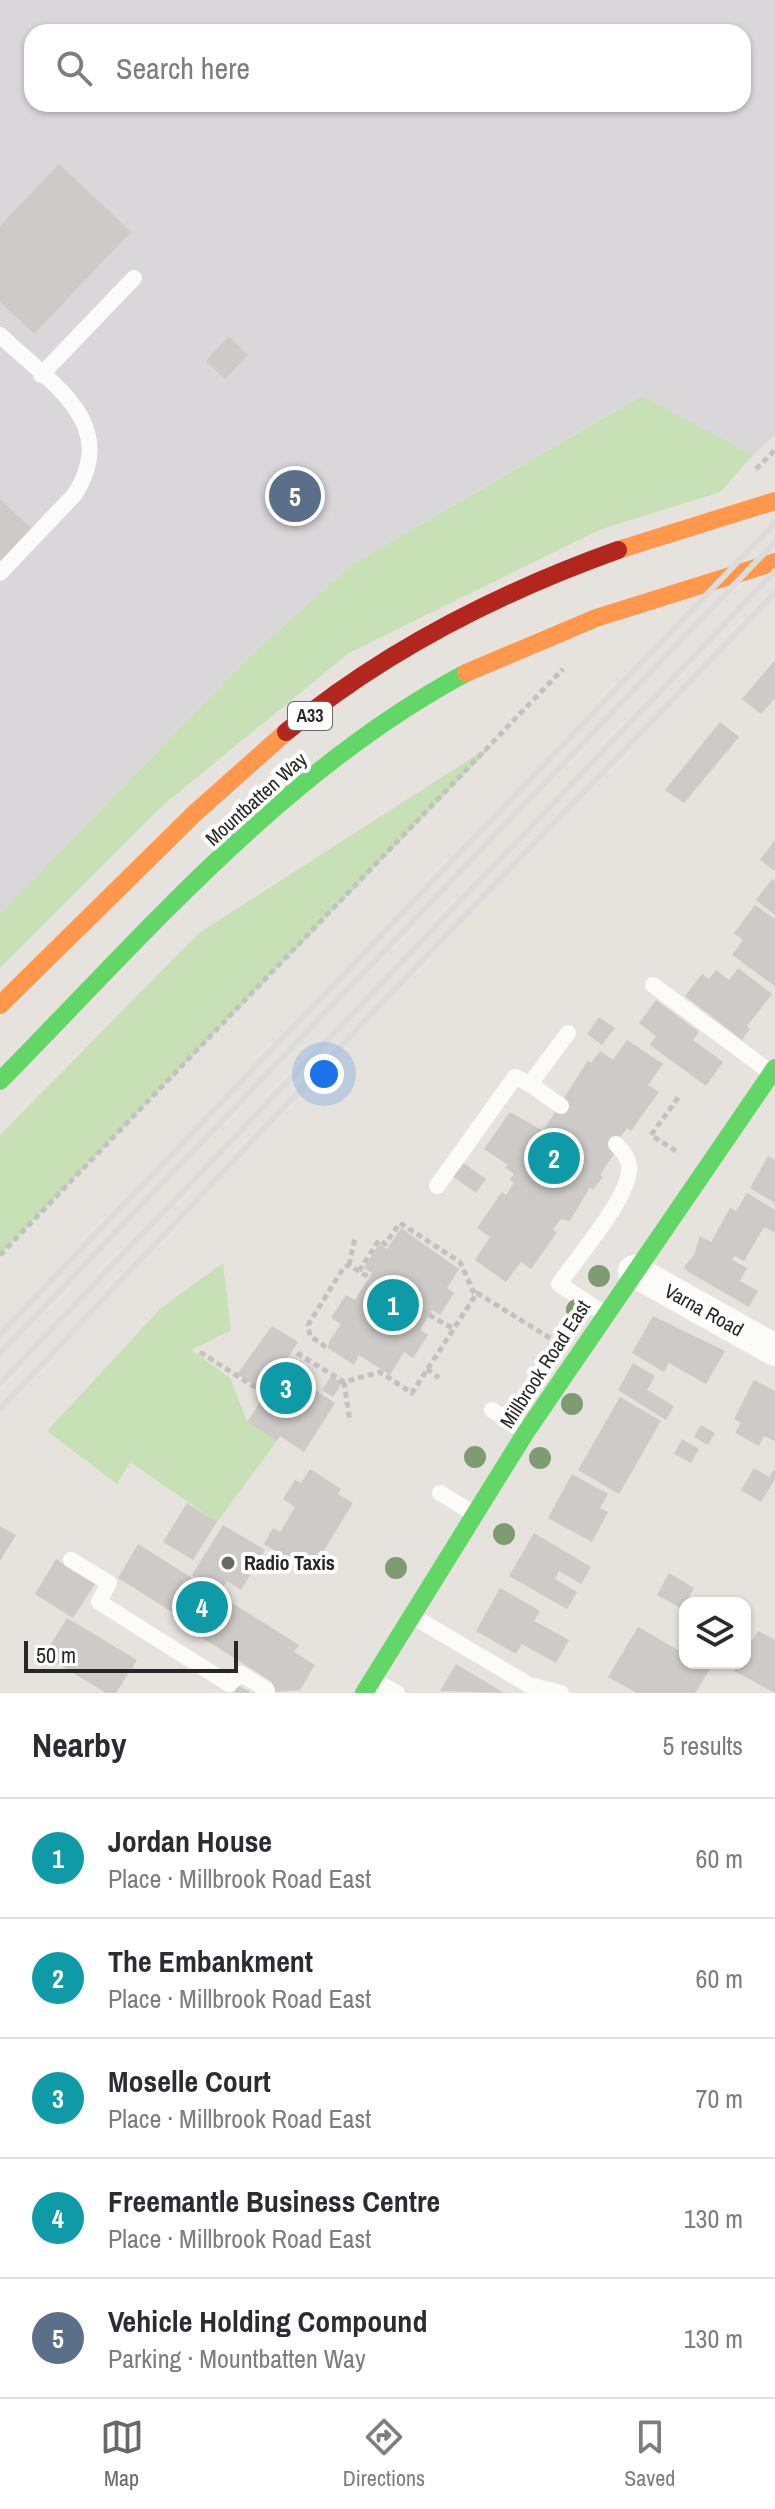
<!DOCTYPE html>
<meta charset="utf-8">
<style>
:root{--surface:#fff;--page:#f7f7f7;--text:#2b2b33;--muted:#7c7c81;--line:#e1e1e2;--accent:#6a6867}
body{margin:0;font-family:"Archivo Narrow",sans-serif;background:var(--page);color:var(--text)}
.controls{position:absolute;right:24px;bottom:24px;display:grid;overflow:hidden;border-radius:16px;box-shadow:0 2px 6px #0004}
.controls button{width:72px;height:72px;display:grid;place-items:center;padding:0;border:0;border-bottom:2px solid var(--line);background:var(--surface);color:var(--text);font:40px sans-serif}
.scale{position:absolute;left:24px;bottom:20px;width:214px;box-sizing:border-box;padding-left:8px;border:4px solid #272727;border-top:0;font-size:22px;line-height:28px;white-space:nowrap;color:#272727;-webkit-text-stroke:6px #fff;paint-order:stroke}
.you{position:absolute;left:324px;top:1074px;width:28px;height:28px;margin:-20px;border:6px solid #fff;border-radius:50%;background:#1a73e8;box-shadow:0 0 0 12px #1a73e833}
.badge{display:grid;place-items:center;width:52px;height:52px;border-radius:50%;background:var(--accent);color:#fff;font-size:26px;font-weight:700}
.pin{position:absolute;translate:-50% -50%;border:4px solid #fff;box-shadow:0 2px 8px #0006}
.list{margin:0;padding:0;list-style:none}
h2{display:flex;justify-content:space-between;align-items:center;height:104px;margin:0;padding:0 32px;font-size:34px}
h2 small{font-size:26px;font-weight:400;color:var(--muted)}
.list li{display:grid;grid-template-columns:52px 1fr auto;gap:24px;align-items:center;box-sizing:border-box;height:120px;padding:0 32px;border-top:2px solid var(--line)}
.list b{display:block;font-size:30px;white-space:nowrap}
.list p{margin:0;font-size:26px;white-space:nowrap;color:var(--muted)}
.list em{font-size:26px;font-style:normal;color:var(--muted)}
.icon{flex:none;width:44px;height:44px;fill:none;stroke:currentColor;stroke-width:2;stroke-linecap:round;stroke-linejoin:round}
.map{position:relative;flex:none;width:775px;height:1693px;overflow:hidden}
.search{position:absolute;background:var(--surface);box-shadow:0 2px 6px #0004;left:24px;right:24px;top:24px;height:88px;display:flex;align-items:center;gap:20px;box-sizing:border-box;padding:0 28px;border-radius:24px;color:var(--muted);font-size:30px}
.sheet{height:704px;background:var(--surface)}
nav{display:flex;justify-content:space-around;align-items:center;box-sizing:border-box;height:112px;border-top:2px solid var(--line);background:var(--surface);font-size:22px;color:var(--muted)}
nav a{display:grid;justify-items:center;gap:4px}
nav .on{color:var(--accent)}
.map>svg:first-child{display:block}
.industrial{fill:#d9d7d9;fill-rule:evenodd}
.green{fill:#c8e0b6}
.building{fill:#cdcac7}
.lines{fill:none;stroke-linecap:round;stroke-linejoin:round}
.path{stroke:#c2c2c2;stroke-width:5;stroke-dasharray:6 4;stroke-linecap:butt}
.lane{stroke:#fbfbfa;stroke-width:16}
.street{stroke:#fbfbfa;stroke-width:32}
.fast{stroke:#63d668;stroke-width:18}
.slow{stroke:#ff974d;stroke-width:18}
.jam{stroke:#b3261e;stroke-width:18}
.rail{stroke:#dcdcdd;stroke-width:6}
.tree{fill:#7e9b72}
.poi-dot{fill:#6a6867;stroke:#fff;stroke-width:3}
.labels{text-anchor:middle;stroke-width:8;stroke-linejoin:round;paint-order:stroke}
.shield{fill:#fff;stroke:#686868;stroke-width:2}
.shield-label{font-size:18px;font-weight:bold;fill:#272727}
.street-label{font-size:20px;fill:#272727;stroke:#fff}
.poi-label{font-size:20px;font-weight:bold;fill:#272727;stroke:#fff;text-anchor:start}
</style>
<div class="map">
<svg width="775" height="1693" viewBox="0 0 775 1693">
<rect width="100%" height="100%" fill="#e6e2dd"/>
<path class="industrial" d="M0 0H775V435L753 455 640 396 353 564 248 658 0 914ZM32 32H743V104H32Z"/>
<g class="green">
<path d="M641 396 753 455 720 492 599 530 349 653 163 805 0 968V914L248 658 353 564Z"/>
<path d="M495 743 0 1255V1135L199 933Z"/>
<path d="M223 1263 231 1330 192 1350 230 1378 247 1422 277 1441 217 1522 130 1462 117 1484 47 1431 161 1308Z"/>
</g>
<g class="building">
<path d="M59 164 131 232 34 334 0 302V226Z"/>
<path d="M229 336 248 355 225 379 206 361Z"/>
<path d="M0 499 34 531 0 567Z"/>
<path d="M775 660V698L761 714 742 699Z"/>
<path d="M720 722 739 737 684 803 665 790Z"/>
<path d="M775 840V871L760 860Z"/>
<path d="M772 879 775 882V915L756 900Z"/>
<path d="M755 905 775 919V986L732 955 743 940 734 933Z"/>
<path d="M738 968 772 994 747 1026 750 1029 742 1040 685 996 702 974 709 979 716 970 729 980Z"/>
<path d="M656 1000 699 1032 693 1040 723 1062 706 1086 650 1045 656 1036 639 1023Z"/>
<path d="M599 1017 615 1028 602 1045 587 1034Z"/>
<path d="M627 1040 663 1064 648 1085 659 1092 631 1131 627 1128 612 1149 616 1151 600 1175 603 1177 593 1190 590 1187 570 1221 561 1219 553 1229 557 1232 531 1269 521 1262 506 1282 475 1260 490 1237 477 1228 502 1192 506 1195 514 1183 510 1180 514 1174 505 1167 508 1165 484 1149 510 1112 543 1131 588 1060 591 1063 600 1051 613 1060Z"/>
<path d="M768 1156 775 1160V1203L750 1188Z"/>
<path d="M462 1162 486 1179 476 1193 452 1176Z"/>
<path d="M747 1193 775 1210V1233L764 1227 744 1261 735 1256 732 1260 747 1268 740 1281 758 1291 749 1307 687 1271 684 1267 694 1255 700 1236 711 1242 730 1208 736 1211Z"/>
<path d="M401 1228 459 1269 447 1288 454 1293 440 1315 432 1310 420 1330 428 1335 413 1358 404 1352 390 1375 359 1355 354 1365 328 1348 329 1342 341 1324 331 1318 346 1295 355 1300 372 1273 364 1268 379 1244 387 1249Z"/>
<path d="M653 1316 725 1351 706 1384 669 1363 664 1372 632 1353Z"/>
<path d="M272 1326 298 1342 285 1362 314 1381 310 1387 335 1403 304 1452 280 1436 277 1441 247 1422 263 1398 258 1395 262 1390 237 1374Z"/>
<path d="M633 1363 655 1376 647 1390 674 1406 666 1420 618 1390Z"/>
<path d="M331 1376 342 1383 333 1397 322 1390Z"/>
<path d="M754 1380 775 1391V1441L764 1436 759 1446 735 1433 741 1423 734 1419Z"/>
<path d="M620 1397 661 1421 619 1494 578 1470Z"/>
<path d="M701 1425 715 1433 708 1445 694 1437Z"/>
<path d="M682 1439 699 1449 691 1463 674 1454Z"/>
<path d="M754 1468 769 1477 775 1468V1479L761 1502 741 1490Z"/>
<path d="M310 1469 341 1489 338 1494 353 1503 313 1568 297 1558 295 1563 264 1544 273 1528 280 1532 295 1507 283 1499 295 1480 301 1483Z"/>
<path d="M572 1474 608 1494 600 1508 608 1512 592 1542 548 1518Z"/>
<path d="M187 1503 217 1522 193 1560 163 1542Z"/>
<path d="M223 1525 265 1550 241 1590 227 1581 220 1592 192 1575Z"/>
<path d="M0 1526 16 1535 0 1561Z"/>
<path d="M534 1533 591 1567 581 1584 559 1571 555 1579 577 1592 567 1609 509 1576Z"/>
<path d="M138 1544 299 1645 294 1652 315 1665 300 1690 265 1693 272 1682 182 1625 185 1620 118 1578Z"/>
<path d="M56 1559 95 1584 73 1618 35 1594Z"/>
<path d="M669 1573 694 1588 682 1609 657 1595Z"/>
<path d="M500 1588 540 1611 534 1621 569 1640 556 1663 522 1644 516 1654 476 1631Z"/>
<path d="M67 1618 137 1660 116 1693H106L44 1655Z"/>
<path d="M638 1627 685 1654V1663H700L710 1669 695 1693H637L608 1677Z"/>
<path d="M758 1631 775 1640V1693L734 1671 739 1663H745V1652Z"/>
<path d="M456 1664 504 1693 440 1691Z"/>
<path d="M238 1685 251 1693H234Z"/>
</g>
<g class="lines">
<g class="path">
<path d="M756 469 775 450"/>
<path d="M676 1151 651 1135 680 1095"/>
<path d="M0 1255 563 669"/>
<path d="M349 1265 355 1238"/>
<path d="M359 1271 379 1240 385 1244 400 1223 460 1262 475 1295"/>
<path d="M429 1315 454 1329"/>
<path d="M326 1347 310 1336 308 1325 344 1267 349 1265 370 1278"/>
<path d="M200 1352 261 1391"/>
<path d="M297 1353 344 1382 380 1372 412 1393 477 1293 550 1338"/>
<path d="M427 1369 439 1378"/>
<path d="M344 1382 350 1422"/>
</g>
<g class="lane">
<path d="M0 335C48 382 121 421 75 494L0 573"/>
<path d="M41 375 134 278"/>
<path d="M653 985 770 1072"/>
<path d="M561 1106 530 1084 568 1033"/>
<path d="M437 1186 515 1077 530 1084"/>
<path d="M603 1313 559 1284C576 1259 633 1194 629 1165 628 1156 621 1150 616 1144"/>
<path d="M492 1410 525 1431"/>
<path d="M440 1493 473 1513"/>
<path d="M71 1560 109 1583 99 1602 229 1684 241 1674 267 1690"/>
<path d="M414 1617 529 1685 561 1693"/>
<path d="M373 1680 397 1693"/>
</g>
<path class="street" d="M634 1271 775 1350"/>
<g class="fast">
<path d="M0 1081C143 936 284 770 466 673"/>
<path d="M364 1693 526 1432 775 1068"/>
</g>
<g class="slow">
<path d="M618 550 775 501"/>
<path d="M466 673 596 618 775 562"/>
<path d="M0 1005 195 813 286 732"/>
</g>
<path class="jam" d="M286 732C385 650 498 593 618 550"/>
<g class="rail">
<path d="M0 1334 775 523"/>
<path d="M0 1353 775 542"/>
<path d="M0 1383 775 571"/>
<path d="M0 1409 426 956 775 593"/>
</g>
</g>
<g class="tree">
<circle cx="599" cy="1276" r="11"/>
<circle cx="577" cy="1310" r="11"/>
<circle cx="572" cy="1404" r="11"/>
<circle cx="475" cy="1457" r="11"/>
<circle cx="540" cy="1458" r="11"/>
<circle cx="504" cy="1534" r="11"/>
<circle cx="396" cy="1568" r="11"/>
</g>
<circle class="poi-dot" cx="228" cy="1563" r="8"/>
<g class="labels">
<rect class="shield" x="288" y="702" width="44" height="28" rx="6"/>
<g class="shield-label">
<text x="310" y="722">A33</text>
</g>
<g class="street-label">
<text transform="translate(256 799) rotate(-42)" y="7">Mountbatten Way</text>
<text transform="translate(704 1310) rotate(29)" y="7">Varna Road</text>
<text transform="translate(545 1364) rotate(-57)" y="7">Millbrook Road East</text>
</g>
<g class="poi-label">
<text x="244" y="1570">Radio Taxis</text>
</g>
</g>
</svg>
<div class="controls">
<button><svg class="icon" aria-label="layers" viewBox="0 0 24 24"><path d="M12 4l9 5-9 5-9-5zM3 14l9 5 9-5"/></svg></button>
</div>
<div class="scale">50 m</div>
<div class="you"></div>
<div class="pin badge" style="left:393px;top:1305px;background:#0f9aa8">1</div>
<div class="pin badge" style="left:554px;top:1158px;background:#0f9aa8">2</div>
<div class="pin badge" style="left:286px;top:1388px;background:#0f9aa8">3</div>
<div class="pin badge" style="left:202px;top:1607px;background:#0f9aa8">4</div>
<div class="pin badge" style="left:295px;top:496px;background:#5c6f8a">5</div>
<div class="search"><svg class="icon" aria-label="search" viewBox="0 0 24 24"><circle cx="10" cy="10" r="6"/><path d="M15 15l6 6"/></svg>Search here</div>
</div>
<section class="sheet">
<h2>Nearby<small>5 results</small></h2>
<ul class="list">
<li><span class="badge" style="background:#0f9aa8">1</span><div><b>Jordan House</b><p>Place · Millbrook Road East</p></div><em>60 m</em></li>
<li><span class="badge" style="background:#0f9aa8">2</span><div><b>The Embankment</b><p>Place · Millbrook Road East</p></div><em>60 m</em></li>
<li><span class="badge" style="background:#0f9aa8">3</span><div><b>Moselle Court</b><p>Place · Millbrook Road East</p></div><em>70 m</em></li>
<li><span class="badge" style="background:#0f9aa8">4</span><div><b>Freemantle Business Centre</b><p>Place · Millbrook Road East</p></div><em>130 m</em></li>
<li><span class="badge" style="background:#5c6f8a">5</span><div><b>Vehicle Holding Compound</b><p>Parking · Mountbatten Way</p></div><em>130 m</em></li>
</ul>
</section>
<nav>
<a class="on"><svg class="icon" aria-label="map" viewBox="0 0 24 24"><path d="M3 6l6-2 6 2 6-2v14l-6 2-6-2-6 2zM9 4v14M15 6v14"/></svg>Map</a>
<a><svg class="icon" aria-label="directions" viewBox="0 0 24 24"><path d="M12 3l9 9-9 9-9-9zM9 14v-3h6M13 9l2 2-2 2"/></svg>Directions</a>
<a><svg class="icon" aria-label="saved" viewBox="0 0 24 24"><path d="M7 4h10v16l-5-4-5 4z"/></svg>Saved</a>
</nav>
